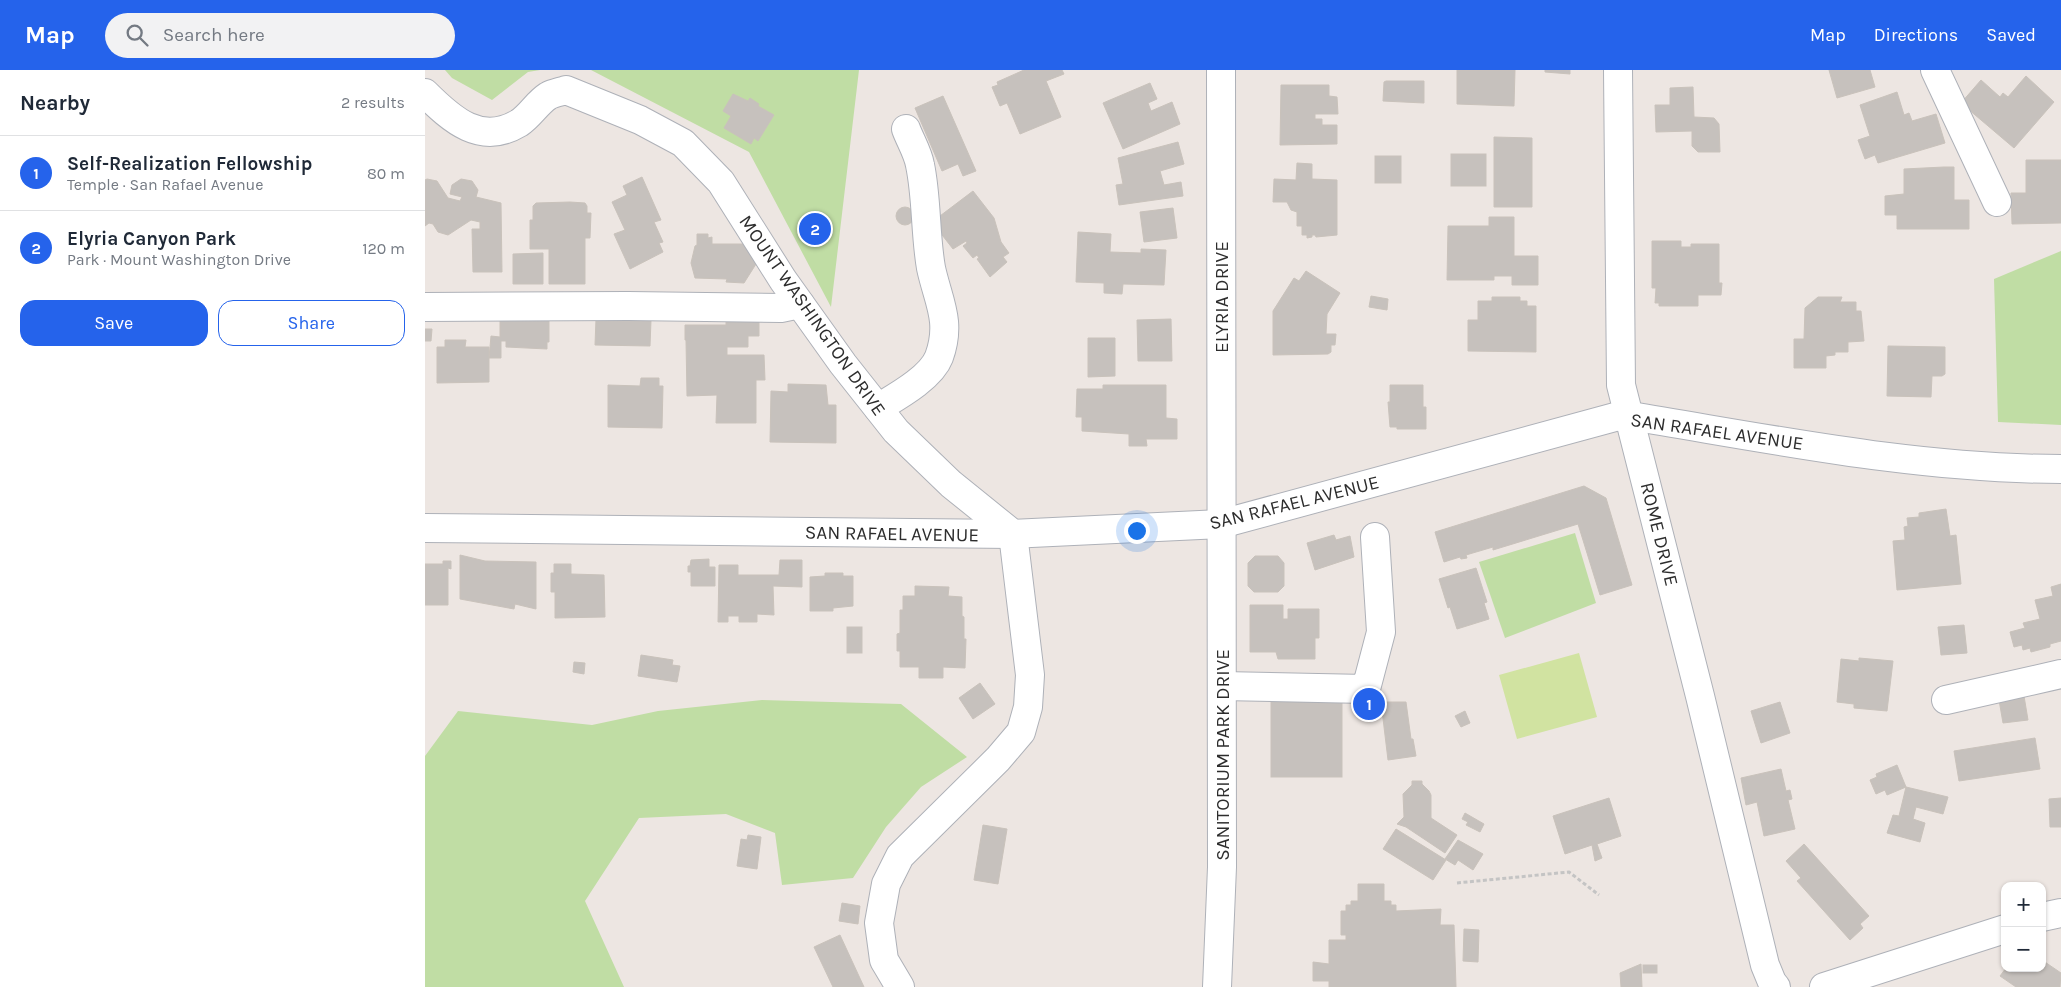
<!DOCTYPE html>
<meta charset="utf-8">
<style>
:root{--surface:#fff;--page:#f2f2f3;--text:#1f2937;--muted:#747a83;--line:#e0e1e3;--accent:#2563eb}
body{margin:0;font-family:Karla,sans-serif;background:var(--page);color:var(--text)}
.controls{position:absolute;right:15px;bottom:15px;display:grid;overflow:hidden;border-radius:10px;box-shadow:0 1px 4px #0004}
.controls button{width:45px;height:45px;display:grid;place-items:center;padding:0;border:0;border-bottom:1px solid var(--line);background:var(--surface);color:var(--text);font:25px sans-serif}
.you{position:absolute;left:711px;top:460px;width:18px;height:18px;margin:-12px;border:4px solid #fff;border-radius:50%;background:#1a73e8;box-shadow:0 0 0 8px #1a73e833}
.badge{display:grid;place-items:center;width:32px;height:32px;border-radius:50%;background:var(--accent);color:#fff;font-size:16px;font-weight:700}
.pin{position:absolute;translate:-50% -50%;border:2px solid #fff;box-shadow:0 1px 5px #0006}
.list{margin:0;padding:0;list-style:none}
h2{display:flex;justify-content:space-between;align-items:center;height:65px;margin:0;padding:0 20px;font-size:21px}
h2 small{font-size:16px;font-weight:400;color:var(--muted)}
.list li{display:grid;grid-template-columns:32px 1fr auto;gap:15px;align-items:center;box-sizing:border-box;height:75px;padding:0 20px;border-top:1px solid var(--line)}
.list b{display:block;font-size:19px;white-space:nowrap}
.list p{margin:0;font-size:16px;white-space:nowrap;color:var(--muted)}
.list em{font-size:16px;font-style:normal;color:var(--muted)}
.actions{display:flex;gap:10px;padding:15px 20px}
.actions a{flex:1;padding:11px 0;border:1px solid var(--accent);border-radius:15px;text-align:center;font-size:18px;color:var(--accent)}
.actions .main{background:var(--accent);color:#fff}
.icon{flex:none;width:28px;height:28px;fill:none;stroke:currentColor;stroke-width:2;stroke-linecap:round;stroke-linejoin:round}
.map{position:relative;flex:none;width:1636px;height:917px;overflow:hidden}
header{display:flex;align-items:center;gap:30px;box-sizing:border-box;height:70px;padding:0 25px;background:var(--accent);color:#fff}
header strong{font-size:24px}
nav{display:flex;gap:28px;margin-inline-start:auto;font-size:18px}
.search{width:350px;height:45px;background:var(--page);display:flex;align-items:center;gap:12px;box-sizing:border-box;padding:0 18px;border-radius:28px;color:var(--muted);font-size:19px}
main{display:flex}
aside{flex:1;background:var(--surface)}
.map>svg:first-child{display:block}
.green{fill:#c0dda4}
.pitch{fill:#d1e3a1}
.building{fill:#c6c1bd;stroke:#c9c2bb}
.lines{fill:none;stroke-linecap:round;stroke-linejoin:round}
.minor-casing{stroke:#aeb1b8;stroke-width:30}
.path{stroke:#c4c4c4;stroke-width:3;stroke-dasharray:4 2.5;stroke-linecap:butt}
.minor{stroke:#fff;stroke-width:28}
.labels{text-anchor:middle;stroke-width:4.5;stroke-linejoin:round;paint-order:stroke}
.street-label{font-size:19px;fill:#2d2d2d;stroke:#fff}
</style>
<header>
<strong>Map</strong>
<div class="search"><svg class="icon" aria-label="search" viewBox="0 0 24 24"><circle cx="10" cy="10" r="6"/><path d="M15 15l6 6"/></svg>Search here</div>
<nav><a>Map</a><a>Directions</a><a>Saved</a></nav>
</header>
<main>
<aside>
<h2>Nearby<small>2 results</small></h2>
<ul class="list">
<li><span class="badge">1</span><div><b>Self-Realization Fellowship</b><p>Temple · San Rafael Avenue</p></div><em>80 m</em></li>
<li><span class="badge">2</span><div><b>Elyria Canyon Park</b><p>Park · Mount Washington Drive</p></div><em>120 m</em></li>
</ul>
<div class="actions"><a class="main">Save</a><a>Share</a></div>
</aside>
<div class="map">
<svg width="1636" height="917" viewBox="0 0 1636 917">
<rect width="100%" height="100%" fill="#ede6e2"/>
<g class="green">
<path d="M20 0H115L103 2 67 30 27 8Z"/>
<path d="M166 0H434L406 237 324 82Z"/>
<path d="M1636 181V355L1573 352 1569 209Z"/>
<path d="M1150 463 1171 533 1080 568 1054 492Z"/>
<path d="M337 630 476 634 542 687 496 717 461 757 428 808 357 815 350 763 301 744 214 748 160 831 199 917H0V686L33 641 167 655 233 641Z"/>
</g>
<path class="pitch" d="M1154 583 1172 647 1092 669 1074 605Z"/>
<g class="building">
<path d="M599 0H637L639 4 621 11 636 47 595 64 582 33 575 36 567 17 573 15 572 12Z"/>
<path d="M1032 0H1090L1089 36 1032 34Z"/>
<path d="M1120 0H1145V4L1120 2Z"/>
<path d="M1404 0H1445L1450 17 1412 28Z"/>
<path d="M1601 6 1629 32 1589 78 1536 33 1556 10 1575 27 1578 23 1583 27Z"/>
<path d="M961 11H999V33L958 31 959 12Z"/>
<path d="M725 13 732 29 723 33 726 41 747 32 755 54 698 79 678 33Z"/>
<path d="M856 15H904V26L912 27 913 44H890V49H897V55H912V74L855 75Z"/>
<path d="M1268 17 1269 47 1289 48 1294 54 1295 82H1273L1267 76V61L1231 62 1230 35H1245V18Z"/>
<path d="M1472 22 1479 45 1484 43 1487 51 1511 44 1520 73 1453 93 1450 85 1440 89 1433 70 1445 66 1435 35Z"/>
<path d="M308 24 323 31 325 28 334 34 333 36 349 45 333 71 329 68 326 74 299 58 306 46 298 41Z"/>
<path d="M518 26 551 101 538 106 533 94 517 101 490 38Z"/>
<path d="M1069 67 1107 68V137H1069Z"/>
<path d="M753 72 759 94 735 101 739 115 756 112 758 126 694 135 691 115 698 114 693 88Z"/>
<rect x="1026" y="84" width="35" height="32"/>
<rect x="950" y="86" width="26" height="27"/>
<path d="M1601 90H1636V153L1587 154 1586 123H1601Z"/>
<path d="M872 93 887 94V109L912 110V165L891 167 890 165H887V167L882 168V165H877V156H872V142L866 140 862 132H848L849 109 871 110Z"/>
<path d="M1519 97H1529V130H1544V159H1472V145H1460V126L1479 124V99Z"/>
<path d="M217 107 236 150 229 152 238 172 234 173 238 182 205 199 189 164 200 160 187 132 202 125 198 116Z"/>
<path d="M2 109 12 111 23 128 35 131 37 127 25 124 27 115 36 109 47 111 53 120 51 127 76 133 77 202H48L47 159H55V152L46 150 23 165 13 162 8 154 4 153 0 156V110Z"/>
<path d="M548 121 569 148 576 172 584 183 578 187 582 192 565 207 552 189 554 188 552 185 548 188 538 176 542 173 541 171 528 179 507 152Z"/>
<path d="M145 132 160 133 162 136V143H166L165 168H160V214H124V179H105V150H108V136L111 133Z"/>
<circle cx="480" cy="146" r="9"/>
<path d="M748 138 752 168 719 172 715 142Z"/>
<path d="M1064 147H1089V186H1113V215H1087V206H1069V210H1022L1023 156H1064Z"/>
<path d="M653 162 686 164 685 182 716 183V179L741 180 739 215 698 214 697 224 679 223V213L651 212Z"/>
<path d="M272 164H283V168L287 167V174H320L331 194 319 213 301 212 302 209 270 208 266 193 270 176 272 175Z"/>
<path d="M1227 171H1256V177H1266V174H1294V213H1297L1296 225H1273V236H1234V233H1230L1231 218H1227Z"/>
<path d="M118 183V214H88V184Z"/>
<path d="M881 201 915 223 902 244 901 264H911L910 275H906V282L903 284 848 285V241L869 208 874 211Z"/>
<path d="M946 226 963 229 962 240 944 237Z"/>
<path d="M1067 227H1095V231H1102V236H1111V282L1043 281V250H1053V231H1067Z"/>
<path d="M1393 227H1417L1415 232H1431V241H1436L1439 271 1423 272V282H1410V285L1401 286V298H1369V269H1379L1380 238Z"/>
<path d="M75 245 124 246V272H122V279L81 277V271H76V288H64L66 266 75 267Z"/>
<path d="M322 248V251H334V266H323V277H302V285H339L340 310H331V353H291L292 325 262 326 261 270H260V255H301V249Z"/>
<path d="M171 249 226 250 225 276 170 275Z"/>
<path d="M746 249 747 291H713L712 250Z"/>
<path d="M0 259H7L6 271H0Z"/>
<path d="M663 268H690V306L663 307Z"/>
<path d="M20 270H41L40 277H64V312L12 313V277H20Z"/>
<path d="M1463 276 1520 277V304L1517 306H1507L1506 327 1462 326Z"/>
<path d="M216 308H234V316H238L237 358 183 357V315L215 316Z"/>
<path d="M363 314 401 315 403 335H411V373L345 372 346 321 363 322Z"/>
<path d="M678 315H741V348L752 349V369H721L722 376H704V364L657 361V347H651L652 319H678Z"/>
<path d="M965 315H998V337H1001V359H972V357H965L963 332H965Z"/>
<path d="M1159 416 1181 428 1207 515 1175 525 1153 454 1068 480V477L1041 485 1042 488 1036 489 1035 487 1019 492 1010 462Z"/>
<path d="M1521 439 1525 466 1531 465 1536 514 1472 520 1468 471 1480 470 1479 457 1483 456 1482 448 1494 447V443Z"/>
<path d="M909 465 911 470 925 466 929 487 890 500 882 473Z"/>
<path d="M35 485 60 491 111 492V539L90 534 89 539 35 529Z"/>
<path d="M830 486H853L859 493V516L853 522H829L823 516V493Z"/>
<path d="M284 489V497H290V516H266V502H263V496H265L266 490Z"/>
<path d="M355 490H377V517L348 516 349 545 332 544V552H314V546H303V552H293L294 495H313V505H354Z"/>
<path d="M18 491H26V499L23 498V535H0V494H18Z"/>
<path d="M129 494H146V504L179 505 180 547 130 548V522H126V503H129Z"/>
<path d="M1051 498 1062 532 1059 533 1064 549 1032 559 1025 537 1023 538 1014 509Z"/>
<path d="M400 503H418V506H428V536L408 538V541H385V507L400 506Z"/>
<path d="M1636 514V571L1625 574V577L1606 582 1605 578 1598 580 1597 575 1589 577 1585 562 1600 558 1598 553 1615 549 1610 530 1628 526 1626 517Z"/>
<path d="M490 516 524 517 523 526 537 527V546L539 547V569H541L540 598 518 597V608H494V597H475V581H472V564L475 563V540H478V526H490Z"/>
<path d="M825 535H858V549H863V539H894V568H890V589H853L851 582H825Z"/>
<path d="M1539 555 1542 583 1516 585 1513 557Z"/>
<rect x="422" y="557" width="15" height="26"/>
<path d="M216 585 248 590 247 595 255 596 252 612 213 606Z"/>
<path d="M1434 588 1468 591 1462 641 1429 638V634L1412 632 1416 589 1434 591Z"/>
<path d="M149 592 160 593 159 604 148 602Z"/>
<path d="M555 613 570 634 548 649 534 628Z"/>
<path d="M1599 626 1603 650 1578 653 1574 630Z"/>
<rect x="846" y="631" width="71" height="76"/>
<path d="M956 632H981L986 669H988L991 686 963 690Z"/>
<path d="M1355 632 1365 663 1336 673 1326 641Z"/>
<path d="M1040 641 1045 653 1036 657 1030 646Z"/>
<path d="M1610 668 1615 699 1534 711 1529 681Z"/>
<path d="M1472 695 1481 717 1523 727 1518 744 1491 737 1488 749 1500 753 1495 772 1462 763 1468 745 1474 746 1481 717 1462 725 1460 720 1451 724 1445 710 1452 707 1451 704Z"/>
<path d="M1356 699 1361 721 1365 720 1367 729 1363 730 1370 759 1339 766 1332 732 1321 735 1316 708Z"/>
<path d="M987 711H997V714L1004 721 1006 725V748L1032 765 1020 783 981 757 972 754 979 747 978 724 987 715Z"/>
<path d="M1184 728 1196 766 1172 774 1177 788 1170 791 1167 775 1140 784 1128 746Z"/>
<path d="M1636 728V757H1625L1624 729Z"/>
<path d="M1040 743 1059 754 1055 762 1041 755 1043 752 1037 749Z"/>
<path d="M558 755 582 759 573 814 549 810Z"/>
<path d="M971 759 1021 790 1008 810 958 779Z"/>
<path d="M323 765 336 767 332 799 312 796 316 769 322 770Z"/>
<path d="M1033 770 1058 784 1048 800 1033 790 1030 795 1020 789Z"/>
<path d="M1379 774 1444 846 1435 854 1438 858 1425 870 1372 811 1376 808 1361 791Z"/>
<path d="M933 814H959V831H966V835H971V841L1016 839 1015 855H1029L1031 917H904V911H888V892L904 894V870H921V865H916V841H921V835H926V831H933Z"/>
<path d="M417 833 435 836 433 854 414 851Z"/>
<path d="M1039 859 1054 860 1053 892 1038 891Z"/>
<path d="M415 865 439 917H408L389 877Z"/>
<path d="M1617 890 1636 903 1635 917H1591L1575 906 1581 898H1617Z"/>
<path d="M1216 894 1217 917H1196L1195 903Z"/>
<rect x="1218" y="895" width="14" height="8"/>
</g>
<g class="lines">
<defs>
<g id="minor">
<path d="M1193 0 1196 315 1275 626 1340 895 1347 912 1351 917"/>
<path d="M1510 0 1572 132"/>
<path d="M0 23C27 50 56 76 94 53 105 46 112 33 123 26 128 23 135 22 141 20L215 50 258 73 296 112 358 210 418 294 471 361 526 414 588 464 605 605 603 637 596 662 573 689 475 786 461 814 454 853 459 890 475 917"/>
<path d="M0 237 203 236 356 238 375 234"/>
<path d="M453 338C471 327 506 308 514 287 527 251 513 231 506 198 500 164 502 128 495 95 493 83 485 70 481 59"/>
<path d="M0 458 588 464 796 454 1190 347 1205 346C1347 369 1491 399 1636 399"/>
<path d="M797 616 941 619 956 562 950 467"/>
<path d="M1521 630 1636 604"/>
<path d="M1617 847 1636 843"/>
<path d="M792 917 797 797 796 0"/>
<path d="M1399 917 1580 859"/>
</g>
</defs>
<use href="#minor" class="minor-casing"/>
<path class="path" d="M1032 813 1144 802 1174 825"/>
<use href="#minor" class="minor"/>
</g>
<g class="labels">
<g class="street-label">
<text transform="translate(796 227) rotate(-90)" y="7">ELYRIA DRIVE</text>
<text transform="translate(388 245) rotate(55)" y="7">MOUNT WASHINGTON DRIVE</text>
<text transform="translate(1292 361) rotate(8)" y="7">SAN RAFAEL AVENUE</text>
<text transform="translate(869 432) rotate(-14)" y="7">SAN RAFAEL AVENUE</text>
<text transform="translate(467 463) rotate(1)" y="7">SAN RAFAEL AVENUE</text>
<text transform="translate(1235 464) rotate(76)" y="7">ROME DRIVE</text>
<text transform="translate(797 685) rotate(-90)" y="7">SANITORIUM PARK DRIVE</text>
</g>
</g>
</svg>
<div class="controls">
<button>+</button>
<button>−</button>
</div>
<div class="you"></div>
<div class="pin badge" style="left:944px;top:634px">1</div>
<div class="pin badge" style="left:390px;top:159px">2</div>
</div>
</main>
